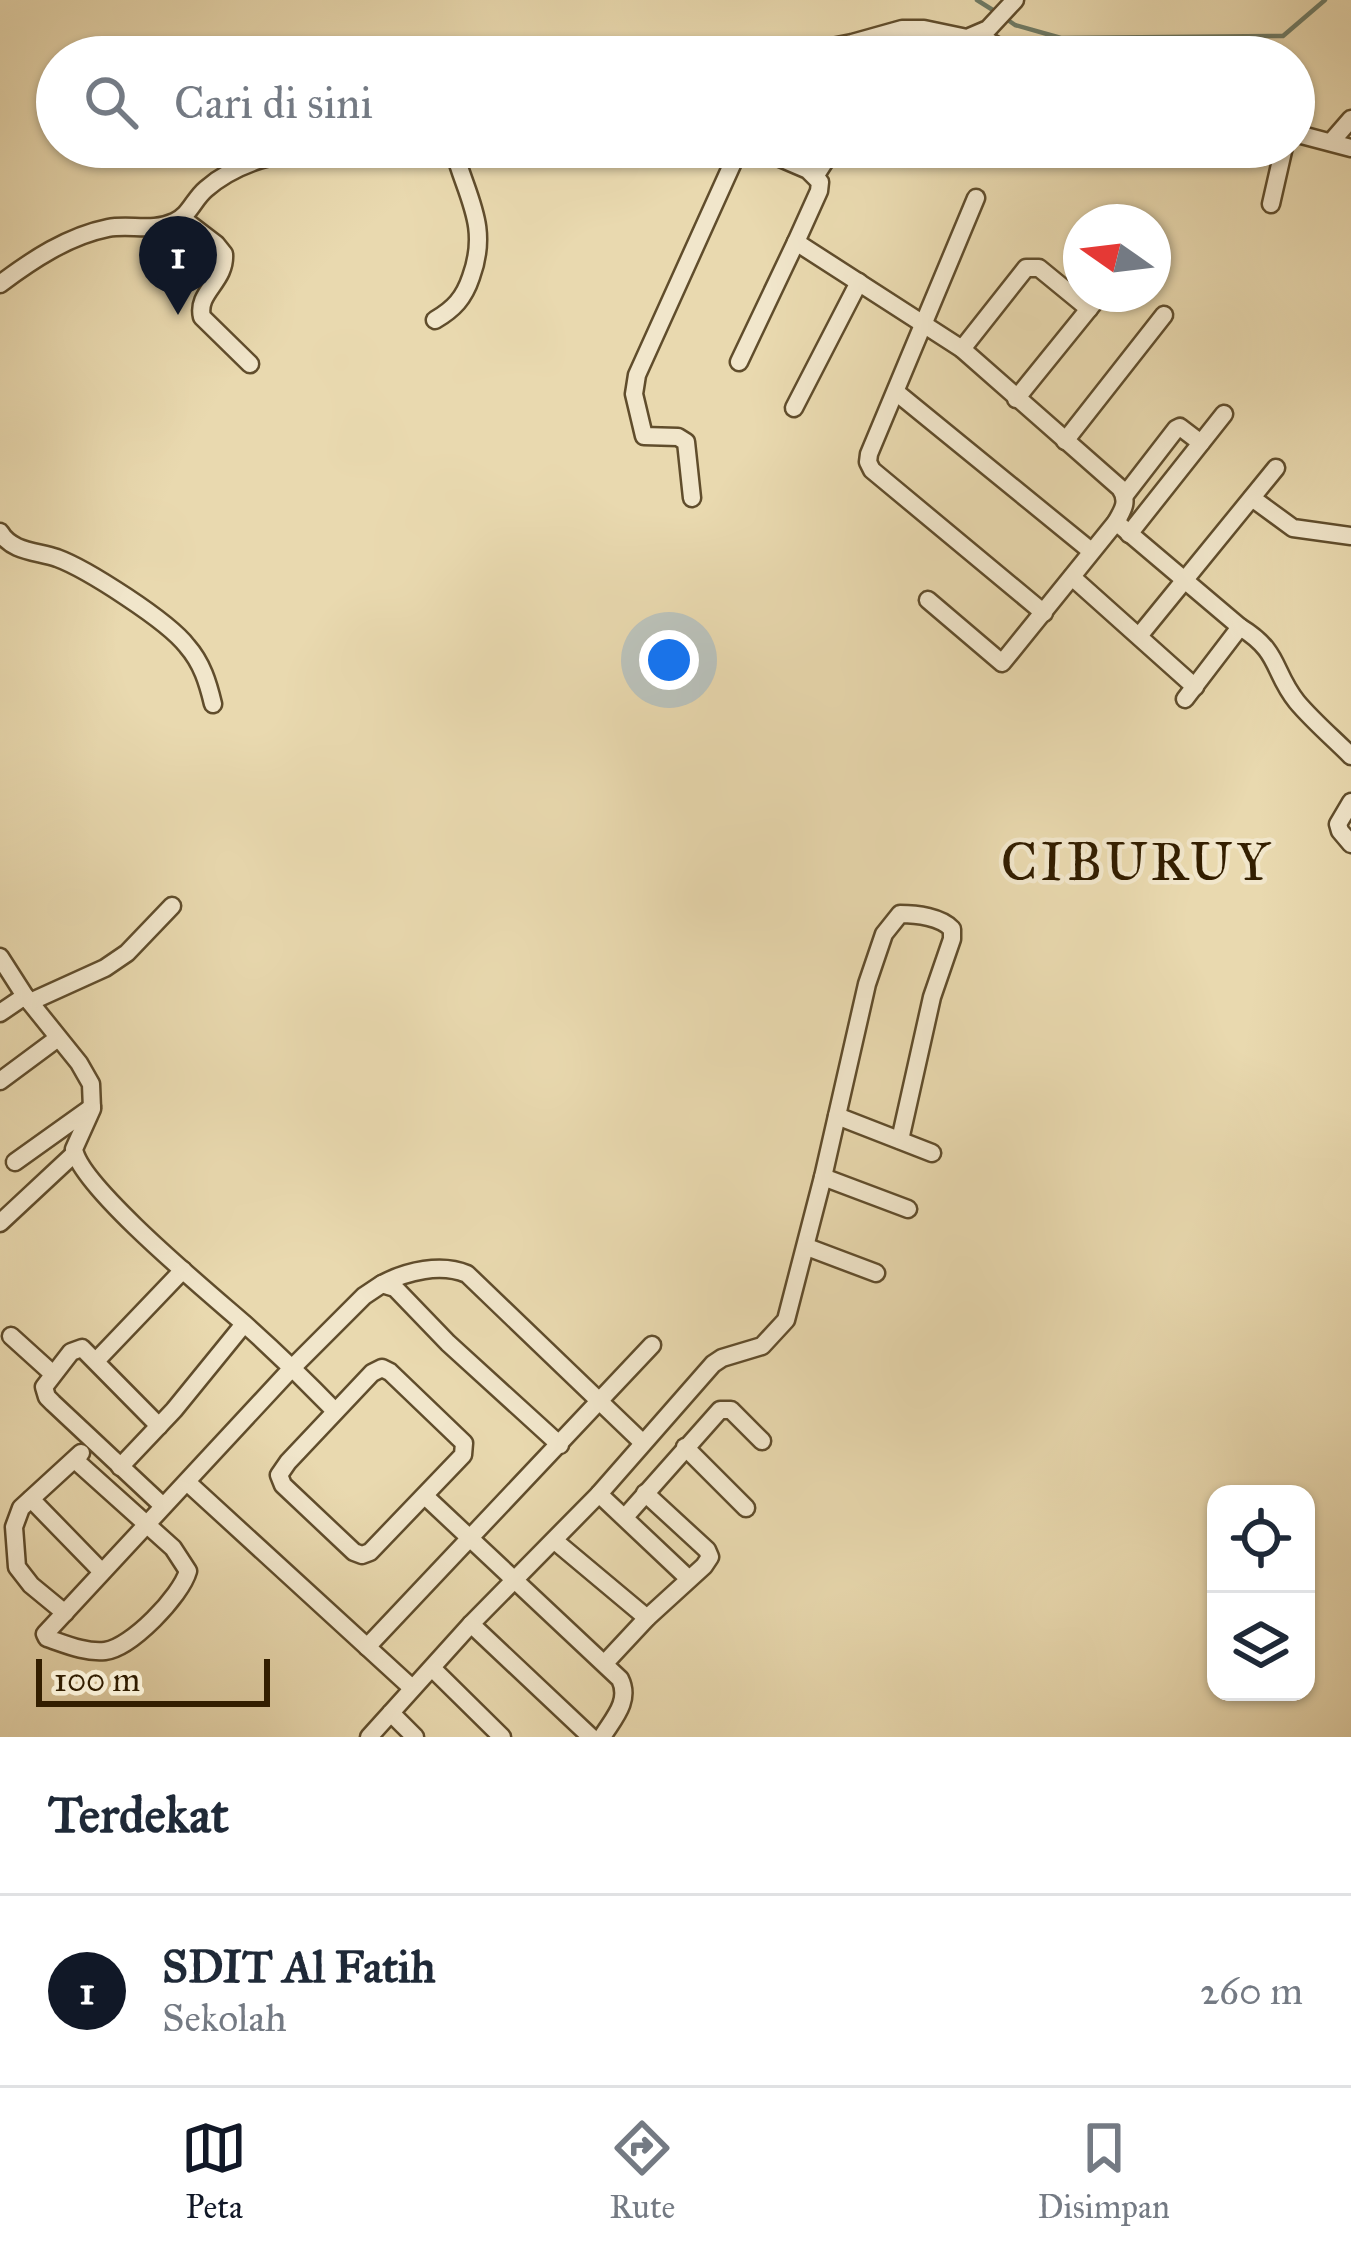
<!DOCTYPE html>
<html lang="id">
<style>
:root{--surface:#fff;--page:#f6f6f7;--text:#1f2937;--muted:#747a83;--line:#e0e1e3;--accent:#111827}
body{margin:0;font-family:"IM FELL Great Primer",serif;background:var(--page);color:var(--text)}
.controls{position:absolute;right:36px;bottom:36px;display:grid;overflow:hidden;border-radius:24px;box-shadow:0 3px 9px #0004}
.controls button{width:108px;height:108px;display:grid;place-items:center;padding:0;border:0;border-bottom:3px solid var(--line);background:var(--surface);color:var(--text);font:60px sans-serif}
.compass{position:absolute;left:1063px;top:204px;width:108px;height:108px;border-radius:50%;background:var(--surface);box-shadow:0 3px 9px #0004;rotate:284deg}
.scale{position:absolute;left:36px;bottom:30px;width:234px;box-sizing:border-box;padding-left:12px;border:6px solid #331e00;border-top:0;font-size:33px;line-height:42px;white-space:nowrap;color:#331e00;-webkit-text-stroke:9px #f1e6cb;paint-order:stroke}
.you{position:absolute;left:669px;top:660px;width:42px;height:42px;margin:-30px;border:9px solid #fff;border-radius:50%;background:#1a73e8;box-shadow:0 0 0 18px #1a73e833}
.badge{display:grid;place-items:center;width:78px;height:78px;border-radius:50%;background:var(--accent);color:#fff;font-size:39px;font-weight:700}
.pin{position:absolute;translate:-50% -99px;filter:drop-shadow(0 3px 6px #0008)}
.pin::after{content:'';position:absolute;top:63px;width:42px;height:36px;background:inherit;clip-path:polygon(0 0,100% 0,50% 100%)}
.list{margin:0;padding:0;list-style:none}
h2{display:flex;justify-content:space-between;align-items:center;height:156px;margin:0;padding:0 48px;font-size:51px}
h2 small{font-size:39px;font-weight:400;color:var(--muted)}
.list li{display:grid;grid-template-columns:78px 1fr auto;gap:36px;align-items:center;box-sizing:border-box;height:192px;padding:0 48px;border-top:3px solid var(--line)}
.list b{display:block;font-size:45px;white-space:nowrap}
.list p{margin:0;font-size:39px;white-space:nowrap;color:var(--muted)}
.list em{font-size:39px;font-style:normal;color:var(--muted)}
.icon{flex:none;width:66px;height:66px;fill:none;stroke:currentColor;stroke-width:2;stroke-linecap:round;stroke-linejoin:round}
.map{position:relative;flex:none;width:1351px;height:1737px;overflow:hidden}
.search{position:absolute;background:var(--surface);box-shadow:0 3px 9px #0004;left:36px;right:36px;top:36px;height:132px;display:flex;align-items:center;gap:30px;box-sizing:border-box;padding:0 42px;border-radius:66px;color:var(--muted);font-size:45px}
.sheet{height:348px;background:var(--surface)}
nav{display:flex;justify-content:space-around;align-items:center;box-sizing:border-box;height:168px;border-top:3px solid var(--line);background:var(--surface);font-size:33px;color:var(--muted)}
nav a{display:grid;justify-items:center;gap:6px}
nav .on{color:var(--accent)}
.map>svg:first-child{display:block}
.lines{fill:none;stroke-linecap:round;stroke-linejoin:round}
.stream{stroke:#6f7c67;stroke-width:4.5}
.minor-casing{stroke:#604d2c;stroke-width:21}
.minor{stroke:#f1e6cb;stroke-width:16}
.labels{text-anchor:middle;stroke-width:9;stroke-linejoin:round;paint-order:stroke}
.quarter-label{font-size:54px;letter-spacing:3px;fill:#331e00;stroke:#f1e6cb}
</style>
<div class="map">
<svg width="1351" height="1737" viewBox="0 0 1351 1737">
<rect width="100%" height="100%" fill="#e9d9af"/>
<filter id="stains"><feTurbulence type="fractalNoise" baseFrequency=".00167" numOctaves="4"/><feColorMatrix values="0 0 0 0 .2 0 0 0 0 .09 0 0 0 0 .02 0 0 0 .5 -.17"/></filter>
<radialGradient id="worn" r=".72"><stop offset=".6" stop-color="#630" stop-opacity="0"/><stop offset="1" stop-color="#630" stop-opacity=".3"/></radialGradient>
<g class="lines">
<g class="stream">
<path d="M977 0 996 12"/>
<path d="M1005 18 1015 25 1061 38 1283 36 1325 0"/>
</g>
<defs>
<g id="minor">
<path d="M977 35 1017 57"/>
<path d="M781 57 852 43 902 29H924L967 38 988 29 1015 0"/>
<path d="M1294 133 1351 148"/>
<path d="M1331 142 1351 119"/>
<path d="M754 147 808 170 820 182 819 191 796 242 962 349 1120 488C1129 501 1123 510 1116 522L1002 663 928 600"/>
<path d="M816 175 834 147"/>
<path d="M976 198 869 454 868 462 872 470 1044 613"/>
<path d="M1271 204 1284 147"/>
<path d="M182 218 216 244 224 254C226 282 196 292 202 317L250 364"/>
<path d="M0 284C32 260 68 236 108 228 130 224 153 232 174 222 190 215 193 200 206 189 238 161 279 153 320 147"/>
<path d="M435 320C454 309 464 298 471 277 490 225 466 197 453 147"/>
<path d="M962 349 1026 268H1039L1089 309"/>
<path d="M739 362 796 242"/>
<path d="M896 392 1091 551"/>
<path d="M1016 399 1101 294"/>
<path d="M794 408 859 282"/>
<path d="M1065 441 1164 315"/>
<path d="M1125 495 1176 429 1180 427 1201 443"/>
<path d="M692 498 686 442 678 437 644 436 634 394 637 375 740 147"/>
<path d="M1252 498 1293 528 1351 536"/>
<path d="M1116 522 1240 627 1185 699"/>
<path d="M0 532C12 552 36 551 57 558 87 569 168 621 187 646 202 663 208 683 213 704"/>
<path d="M1129 534 1224 414"/>
<path d="M1072 577 1195 687"/>
<path d="M1240 627C1281 652 1272 671 1297 702 1313 721 1333 738 1351 756"/>
<path d="M1139 636 1276 468"/>
<path d="M1351 802 1338 824 1340 831 1351 844"/>
<path d="M0 957 25 996 79 1063 91 1084 92 1109 74 1149C80 1187 214 1297 248 1327 278 1354 307 1382 335 1411"/>
<path d="M30 1002 105 968 127 953 172 906"/>
<path d="M0 1013 25 996"/>
<path d="M0 1081 58 1038"/>
<path d="M837 1116 932 1153"/>
<path d="M15 1162 92 1107"/>
<path d="M823 1177 908 1209"/>
<path d="M0 1223 74 1154"/>
<path d="M807 1247 876 1273"/>
<path d="M382 1284C407 1271 441 1263 467 1274L643 1443"/>
<path d="M11 1336 53 1374"/>
<path d="M96 1361 183 1270"/>
<path d="M382 1368 390 1372 464 1443 463 1455 370 1552 362 1555 354 1552 283 1485 279 1475 288 1462 372 1373Z"/>
<path d="M159 1426 82 1348 71 1352 44 1387 47 1397 53 1403 163 1506"/>
<path d="M685 1447 746 1508"/>
<path d="M75 1460 173 1548 188 1571C181 1596 131 1648 105 1651 85 1653 65 1644 47 1638L45 1634 292 1368 364 1296 382 1284 395 1288 448 1343 560 1445"/>
<path d="M120 1467 174 1410 244 1324"/>
<path d="M187 1482 412 1688"/>
<path d="M599 1494 689 1579"/>
<path d="M425 1496 620 1679C631 1701 613 1719 602 1737"/>
<path d="M31 1499 102 1572"/>
<path d="M625 1517 720 1410H731L762 1441"/>
<path d="M555 1541 647 1618"/>
<path d="M65 1613 31 1585 17 1567 14 1527 21 1508 81 1453"/>
<path d="M471 1624 591 1737"/>
<path d="M367 1647 652 1345"/>
<path d="M605 1663 647 1618 704 1566 710 1557 707 1550 645 1493"/>
<path d="M432 1668 502 1737"/>
<path d="M391 1713 415 1737"/>
<path d="M369 1737 471 1624 599 1494 713 1364 722 1358 762 1346 786 1320 823 1177 867 984 884 934 900 914C917 914 941 917 952 929V939L932 997 900 1140"/>
</g>
</defs>
<use href="#minor" class="minor-casing"/>
<use href="#minor" class="minor"/>
</g>
<g class="labels">
<g class="quarter-label">
<text x="1137" y="880">CIBURUY</text>
</g>
</g>
<rect width="100%" height="100%" filter="url(#stains)"/>
<rect width="100%" height="100%" fill="url(#worn)"/>
</svg>
<div class="controls">
<button><svg class="icon" aria-label="locate" viewBox="0 0 24 24"><circle cx="12" cy="12" r="6"/><path d="M12 2v4M12 18v4M2 12h4M18 12h4"/></svg></button>
<button><svg class="icon" aria-label="layers" viewBox="0 0 24 24"><path d="M12 4l9 5-9 5-9-5zM3 14l9 5 9-5"/></svg></button>
</div>
<svg class="compass" viewBox="-18 -18 36 36"><path d="M0-13l5 13h-10z" fill="#e53935"/><path d="M0 13l5-13h-10z" fill="#747a83"/></svg>
<div class="scale">100 m</div>
<div class="you"></div>
<div class="pin badge" style="left:178px;top:315px">1</div>
<div class="search"><svg class="icon" aria-label="search" viewBox="0 0 24 24"><circle cx="10" cy="10" r="6"/><path d="M15 15l6 6"/></svg>Cari di sini</div>
</div>
<section class="sheet">
<h2>Terdekat<small></small></h2>
<ul class="list">
<li><span class="badge">1</span><div><b>SDIT Al Fatih</b><p>Sekolah</p></div><em>260 m</em></li>
</ul>
</section>
<nav>
<a class="on"><svg class="icon" aria-label="map" viewBox="0 0 24 24"><path d="M3 6l6-2 6 2 6-2v14l-6 2-6-2-6 2zM9 4v14M15 6v14"/></svg>Peta</a>
<a><svg class="icon" aria-label="directions" viewBox="0 0 24 24"><path d="M12 3l9 9-9 9-9-9zM9 14v-3h6M13 9l2 2-2 2"/></svg>Rute</a>
<a><svg class="icon" aria-label="saved" viewBox="0 0 24 24"><path d="M7 4h10v16l-5-4-5 4z"/></svg>Disimpan</a>
</nav>
